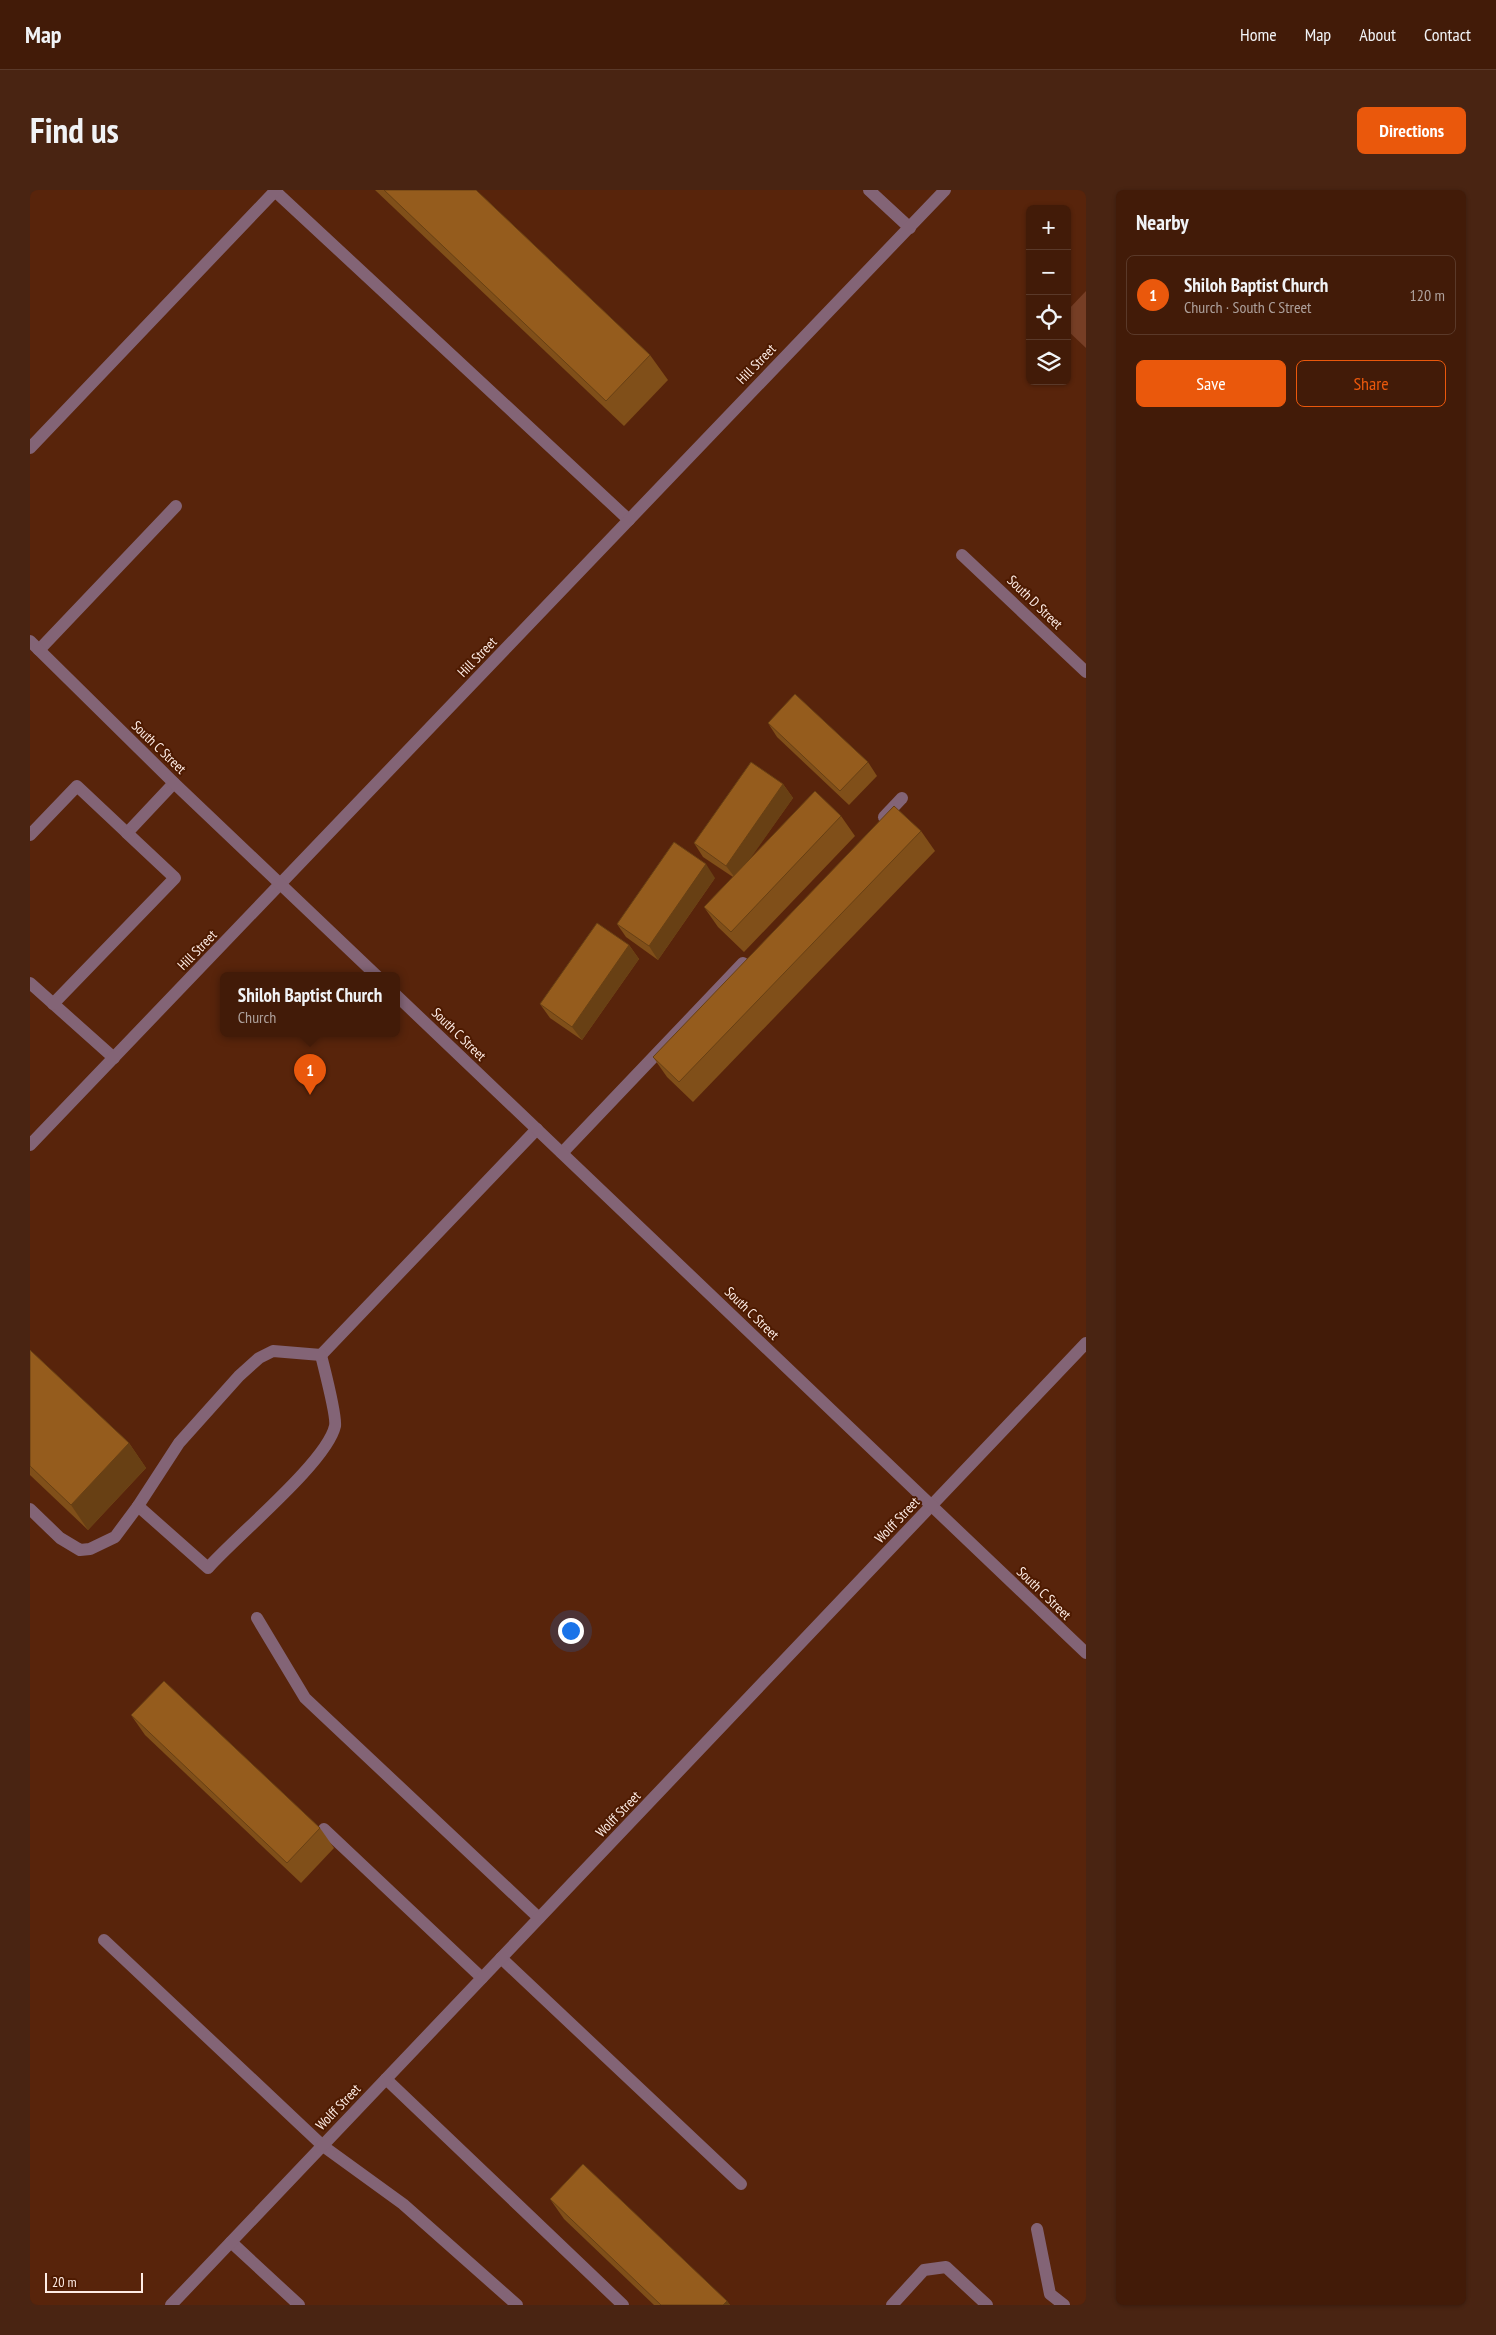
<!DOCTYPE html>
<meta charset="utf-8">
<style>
:root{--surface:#421b08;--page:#492412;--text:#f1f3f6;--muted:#aea19c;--line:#5a3929;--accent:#ea580c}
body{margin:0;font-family:"PT Sans Narrow",sans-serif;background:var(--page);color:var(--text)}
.controls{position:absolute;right:15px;top:15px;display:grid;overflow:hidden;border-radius:8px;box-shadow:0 1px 4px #0004}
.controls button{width:45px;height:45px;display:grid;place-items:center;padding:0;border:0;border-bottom:1px solid var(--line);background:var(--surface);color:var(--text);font:25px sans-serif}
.scale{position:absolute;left:15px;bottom:12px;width:98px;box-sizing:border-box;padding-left:5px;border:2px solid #feece5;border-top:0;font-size:14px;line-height:18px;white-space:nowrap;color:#feece5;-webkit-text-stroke:4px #4d1a01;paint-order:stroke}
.you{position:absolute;left:540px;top:1440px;width:18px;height:18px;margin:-12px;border:4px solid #fff;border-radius:50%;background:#1a73e8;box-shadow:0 0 0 8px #1a73e833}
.badge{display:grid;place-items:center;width:32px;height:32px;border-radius:50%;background:var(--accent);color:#fff;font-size:16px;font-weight:700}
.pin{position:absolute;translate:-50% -41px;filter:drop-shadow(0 1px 2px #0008)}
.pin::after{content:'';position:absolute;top:26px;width:18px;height:15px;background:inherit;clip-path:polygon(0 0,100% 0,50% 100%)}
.popup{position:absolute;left:190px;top:782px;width:180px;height:65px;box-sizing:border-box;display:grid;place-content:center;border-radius:8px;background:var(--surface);filter:drop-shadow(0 1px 4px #0005);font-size:16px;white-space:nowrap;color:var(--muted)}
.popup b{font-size:19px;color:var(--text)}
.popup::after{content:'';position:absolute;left:50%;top:100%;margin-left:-10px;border:10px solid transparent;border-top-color:var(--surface)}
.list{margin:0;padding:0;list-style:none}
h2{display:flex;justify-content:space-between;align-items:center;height:65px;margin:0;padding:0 20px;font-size:21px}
h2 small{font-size:16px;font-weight:400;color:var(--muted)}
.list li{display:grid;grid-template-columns:32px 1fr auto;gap:15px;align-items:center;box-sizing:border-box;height:80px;margin:0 10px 10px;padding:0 10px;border:1px solid var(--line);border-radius:8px}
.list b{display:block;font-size:19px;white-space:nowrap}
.list p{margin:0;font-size:16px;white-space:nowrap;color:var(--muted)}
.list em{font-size:16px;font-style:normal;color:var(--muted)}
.actions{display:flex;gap:10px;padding:15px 20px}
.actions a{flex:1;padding:11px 0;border:1px solid var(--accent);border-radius:8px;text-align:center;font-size:18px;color:var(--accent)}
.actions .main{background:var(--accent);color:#fff}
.icon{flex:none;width:28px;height:28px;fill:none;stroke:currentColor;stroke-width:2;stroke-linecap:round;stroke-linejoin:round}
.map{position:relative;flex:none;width:1056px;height:2115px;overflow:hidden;border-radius:8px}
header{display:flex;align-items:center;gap:30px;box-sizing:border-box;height:70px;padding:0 25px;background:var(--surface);border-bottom:1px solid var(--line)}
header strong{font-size:24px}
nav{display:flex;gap:28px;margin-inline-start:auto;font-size:18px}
.intro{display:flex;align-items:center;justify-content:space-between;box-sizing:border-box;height:120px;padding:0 30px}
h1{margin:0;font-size:35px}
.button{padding:12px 22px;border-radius:8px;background:var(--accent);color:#fff;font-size:18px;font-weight:700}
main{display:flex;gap:30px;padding:0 30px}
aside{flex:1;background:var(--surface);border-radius:8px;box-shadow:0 1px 4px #0004}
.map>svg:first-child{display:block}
.green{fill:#763e25}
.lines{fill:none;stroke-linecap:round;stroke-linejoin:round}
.service{stroke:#836476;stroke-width:12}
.minor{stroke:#836476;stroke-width:12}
.tertiary{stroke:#836476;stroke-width:12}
.wall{fill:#804f19}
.shaded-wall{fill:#684014}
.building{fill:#955c1d;stroke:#684014}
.labels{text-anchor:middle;stroke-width:4;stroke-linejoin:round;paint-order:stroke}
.street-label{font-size:14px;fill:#feece5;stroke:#4d1a01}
</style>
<header>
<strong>Map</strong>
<nav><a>Home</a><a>Map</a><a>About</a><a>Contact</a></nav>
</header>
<div class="intro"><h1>Find us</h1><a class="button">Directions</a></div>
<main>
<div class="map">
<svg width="1056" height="2115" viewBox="0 0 1056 2115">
<rect width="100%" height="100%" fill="#58240b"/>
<path class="green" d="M1056 101V158L1037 140V121Z"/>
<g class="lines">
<g class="service">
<path d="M839 0 880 38"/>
<path d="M245 1 599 330"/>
<path d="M0 258 246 0"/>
<path d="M9 460 146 316"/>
<path d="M854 627 872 608"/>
<path d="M0 645 47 596 97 643 144 593"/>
<path d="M0 793 84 868"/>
<path d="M23 814 145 688 97 643"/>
<path d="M532 963 713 773"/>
<path d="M291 1165 507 939"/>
<path d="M108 1316 178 1378C206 1346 297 1272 305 1236 307 1226 294 1178 291 1165"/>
<path d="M0 1319 30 1348 50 1360 60 1359 85 1347 108 1316 149 1253 209 1186 229 1168 243 1161 291 1165"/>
<path d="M227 1428 275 1508 509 1728"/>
<path d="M294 1639 452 1788"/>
<path d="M74 1750 293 1956 373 2014 487 2115"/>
<path d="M471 1768 711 1994"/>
<path d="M356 1889 593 2115"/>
<path d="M1007 2039 1020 2104 1034 2115"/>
<path d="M201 2052 269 2115"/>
<path d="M862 2115 894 2080 916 2077 957 2115"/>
</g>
<g class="minor">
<path d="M932 365 1056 482"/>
<path d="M0 955 915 0"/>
<path d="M141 2115 1056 1153"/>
</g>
<g class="tertiary">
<path d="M0 451 144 593 347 786"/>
<path d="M366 805 1056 1463"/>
</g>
</g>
<g class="wall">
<path d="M345 0H446L620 165 638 190 594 236Z"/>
<path d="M738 533 838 572 847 586 819 615 747 547Z"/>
<path d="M753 594 763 608 718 671 811 626 825 646 714 762 688 737 674 717 703 687 673 667 664 653Z"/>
<path d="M891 641 905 661 663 912 637 887 623 867Z"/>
<path d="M685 688 628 770 596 747 587 734Z"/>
<path d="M599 755 609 769 552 850 520 828 510 814Z"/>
<path d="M0 1160 99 1253 116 1278 58 1340 0 1285Z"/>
<path d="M101 1525 290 1638 304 1658 271 1693 115 1545Z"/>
<path d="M520 2009 697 2111 700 2115H624L534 2029Z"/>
</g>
<g class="shaded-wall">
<path d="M753 594 763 608 706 689 696 676Z"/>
<path d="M676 674 685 688 628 770 619 756Z"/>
<path d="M599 755 609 769 552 850 542 837Z"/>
<path d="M99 1253 116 1278 58 1340 41 1315Z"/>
<path d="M697 2111 700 2115H693Z"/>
</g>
<g class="building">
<path d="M354 0H446L620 165 576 211Z"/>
<path d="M765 504 838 572 810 601 738 533Z"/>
<path d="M721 572 753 594 696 676 664 653Z"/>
<path d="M785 601 811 626 701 742 674 717Z"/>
<path d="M864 616 891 641 649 892 623 867Z"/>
<path d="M644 652 676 674 619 756 587 734Z"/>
<path d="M567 733 599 755 542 837 510 814Z"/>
<path d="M0 1160 99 1253 41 1315 0 1276Z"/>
<path d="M134 1491 290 1638 257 1673 101 1525Z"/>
<path d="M553 1974 697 2111 693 2115H631L520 2009Z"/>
</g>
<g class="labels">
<g class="street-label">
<text transform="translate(726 174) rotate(-46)" y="5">Hill Street</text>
<text transform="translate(1005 412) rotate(44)" y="5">South D Street</text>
<text transform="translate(447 467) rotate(-46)" y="5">Hill Street</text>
<text transform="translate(129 557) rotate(44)" y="5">South C Street</text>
<text transform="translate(167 760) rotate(-46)" y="5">Hill Street</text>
<text transform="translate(429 844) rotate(44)" y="5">South C Street</text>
<text transform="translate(722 1123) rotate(44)" y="5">South C Street</text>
<text transform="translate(867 1330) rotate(-46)" y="5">Wolff Street</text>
<text transform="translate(1014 1403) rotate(44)" y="5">South C Street</text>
<text transform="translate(588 1624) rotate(-46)" y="5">Wolff Street</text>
<text transform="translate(308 1917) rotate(-46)" y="5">Wolff Street</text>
</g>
</g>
</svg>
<div class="controls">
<button>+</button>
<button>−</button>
<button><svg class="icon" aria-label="locate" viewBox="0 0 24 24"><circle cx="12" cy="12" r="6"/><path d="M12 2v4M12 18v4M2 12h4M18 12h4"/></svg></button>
<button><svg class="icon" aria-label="layers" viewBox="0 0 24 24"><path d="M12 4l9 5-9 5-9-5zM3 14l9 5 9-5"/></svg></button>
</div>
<div class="scale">20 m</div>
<div class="you"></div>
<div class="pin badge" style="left:280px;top:905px">1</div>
<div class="popup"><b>Shiloh Baptist Church</b>Church</div>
</div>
<aside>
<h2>Nearby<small></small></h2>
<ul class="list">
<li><span class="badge">1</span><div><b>Shiloh Baptist Church</b><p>Church · South C Street</p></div><em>120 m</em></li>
</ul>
<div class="actions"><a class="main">Save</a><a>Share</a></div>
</aside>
</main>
